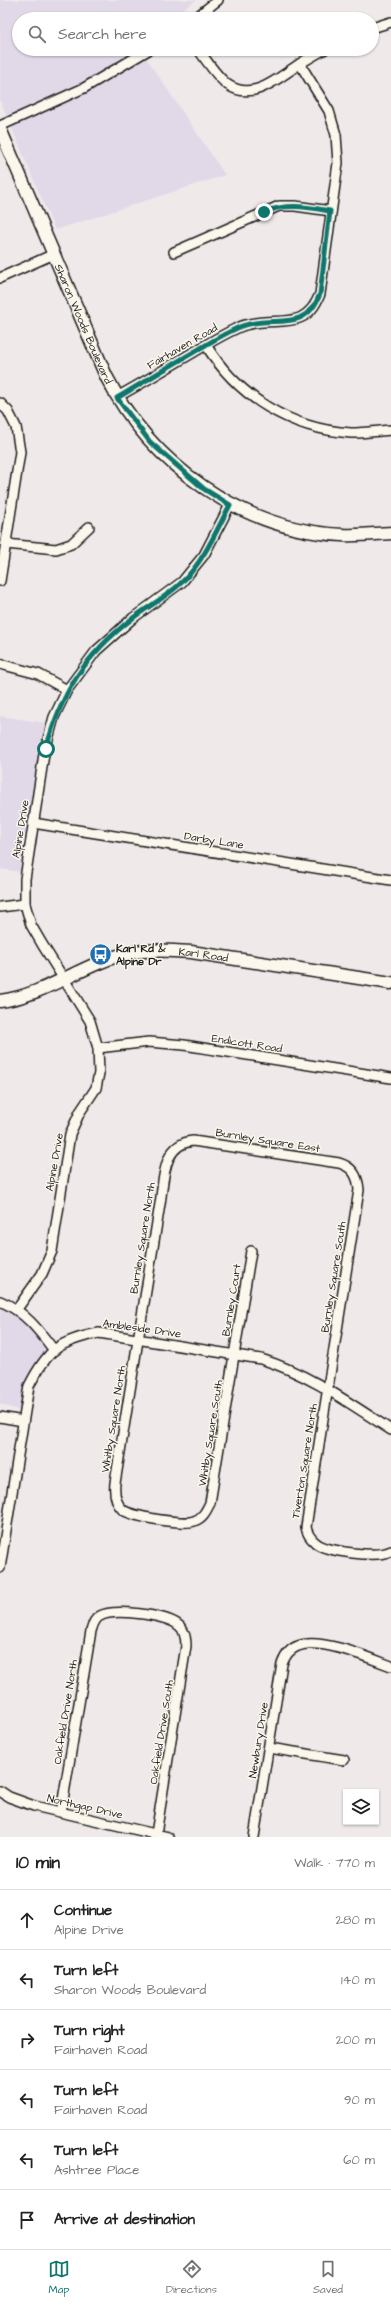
<!DOCTYPE html>
<meta charset="utf-8">
<style>
:root{--surface:#fff;--page:#f2f2f2;--text:#222;--muted:#767676;--line:#e0e0e0;--accent:#0f766e}
body{margin:0;font-family:"Architects Daughter",sans-serif;background:var(--page);color:var(--text)}
.controls{position:absolute;right:12px;bottom:12px;display:grid;overflow:hidden;border-radius:0px;box-shadow:0 1px 3px #0004}
.controls button{width:36px;height:36px;display:grid;place-items:center;padding:0;border:0;border-bottom:1px solid var(--line);background:var(--surface);color:var(--text);font:20px sans-serif}
.stop{position:absolute;width:12px;height:12px;margin:-9px;border:3px solid #0f766e;border-radius:50%;background:#fff}
.stop.end{background:#0f766e;border-color:#fff;box-shadow:0 1px 4px #0008}
.list{margin:0;padding:0;list-style:none}
h2{display:flex;justify-content:space-between;align-items:center;height:52px;margin:0;padding:0 16px;font-size:17px}
h2 small{font-size:13px;font-weight:400;color:var(--muted)}
.list li{display:grid;grid-template-columns:26px 1fr auto;gap:12px;align-items:center;box-sizing:border-box;height:60px;padding:0 16px;border-top:1px solid var(--line)}
.list b{display:block;font-size:15px;white-space:nowrap}
.list p{margin:0;font-size:13px;white-space:nowrap;color:var(--muted)}
.list em{font-size:13px;font-style:normal;color:var(--muted)}
.icon{flex:none;width:22px;height:22px;fill:none;stroke:currentColor;stroke-width:2;stroke-linecap:round;stroke-linejoin:round}
.map{position:relative;flex:none;width:391px;height:1837px;overflow:hidden}
.search{position:absolute;background:var(--surface);box-shadow:0 1px 3px #0004;left:12px;right:12px;top:12px;height:44px;display:flex;align-items:center;gap:10px;box-sizing:border-box;padding:0 14px;border-radius:22px;color:var(--muted);font-size:15px}
.sheet{height:412px;background:var(--surface)}
nav{display:flex;justify-content:space-around;align-items:center;box-sizing:border-box;height:56px;border-top:1px solid var(--line);background:var(--surface);font-size:11px;color:var(--muted)}
nav a{display:grid;justify-items:center;gap:2px}
nav .on{color:var(--accent)}
.map>svg:first-child{display:block}
.built{fill:#e1d8e8}
.lines{fill:none;stroke-linecap:round;stroke-linejoin:round}
.street-casing{stroke:#1c1c1c;stroke-width:12}
.secondary-casing{stroke:#1c1c1c;stroke-width:15}
.street{stroke:#fbf7ec;stroke-width:9}
.secondary{stroke:#fbf7ec;stroke-width:12}
.route{stroke:#0f766e;stroke-width:5}
.labels{text-anchor:middle;stroke-width:3;stroke-linejoin:round;paint-order:stroke}
.street-label{font-size:11px;fill:#1c1c1c;stroke:#fbf7ec}
.poi-label{font-size:11px;font-weight:bold;fill:#1c1c1c;stroke:#fbf7ec;text-anchor:start}
</style>
<div class="map">
<svg width="391" height="1837" viewBox="0 0 391 1837">
<rect width="100%" height="100%" fill="#efe9ea"/>
<filter id="ink" filterUnits="userSpaceOnUse"><feTurbulence type="fractalNoise" baseFrequency=".025" numOctaves="2"/><feDisplacementMap in="SourceGraphic" scale="8" xChannelSelector="R" yChannelSelector="G"/><feConvolveMatrix kernelMatrix="1 2 1 2 8 2 1 2 1" color-interpolation-filters="sRGB"/></filter>
<g filter="url(#ink)">
<g class="built">
<path d="M0 0H196L169 19H19V49H140L225 175 55 230 0 100Z"/>
<path d="M0 716 46 723 41 742 21 872 0 869Z"/>
<path d="M0 1298 22 1311 53 1341 38 1360 29 1375 21 1411 0 1404Z"/>
</g>
<g class="lines">
<defs>
<g id="street">
<path d="M194 19 218 0"/>
<path d="M372 28 391 22"/>
<path d="M198 49C207 61 216 76 228 85 253 102 278 78 298 65 307 59 316 54 325 49"/>
<path d="M0 126 84 88 150 49"/>
<path d="M174 252 279 206H295L331 211"/>
<path d="M0 278 54 254"/>
<path d="M206 345C238 397 290 429 351 433 364 433 378 431 391 430"/>
<path d="M117 397C143 383 168 367 194 352 209 343 225 333 242 326 275 314 304 335 320 294L338 163 336 135 329 111 300 64"/>
<path d="M0 403 8 411 16 427 20 452 0 581"/>
<path d="M6 544 56 549 71 544 89 527"/>
<path d="M0 664 38 674 67 690"/>
<path d="M33 823 391 880"/>
<path d="M0 907 25 904"/>
<path d="M98 1048 149 1042 184 1045 391 1078"/>
<path d="M251 1251 210 1503C206 1511 203 1518 194 1521 184 1525 130 1517 122 1509 115 1502 114 1493 115 1483L160 1204C164 1180 162 1144 193 1141L339 1163C353 1167 358 1176 359 1190L306 1527C307 1533 311 1539 316 1543 327 1552 378 1558 391 1551"/>
<path d="M0 1301C24 1311 38 1329 53 1349"/>
<path d="M17 1309 42 1274 52 1251 70 1134 80 1112 96 1088 99 1073 98 1048 90 1021 42 944 31 925 25 904V879L44 754 54 717 67 690 96 651 133 618 182 582 204 555 230 505"/>
<path d="M0 1417 23 1421"/>
<path d="M0 1568 29 1386C48 1349 59 1341 99 1333L261 1359C309 1374 349 1403 391 1430"/>
<path d="M269 1748 344 1760"/>
<path d="M0 1791 9 1797 34 1806 168 1837"/>
<path d="M61 1812 91 1631C93 1625 94 1619 100 1616 114 1608 164 1615 177 1624 185 1629 186 1638 186 1646L156 1834"/>
<path d="M254 1837 282 1664C285 1656 289 1649 298 1646 320 1637 370 1658 391 1666"/>
</g>
<g id="secondary">
<path id="s1" d="M0 129 106 376C151 465 242 530 342 535 358 536 375 534 391 533"/>
<path id="s2" d="M0 1001C46 995 84 963 129 953 150 949 170 951 191 952L391 983"/>
</g>
</defs>
<use href="#street" class="street-casing"/>
<use href="#secondary" class="secondary-casing"/>
<use href="#street" class="street"/>
<use href="#secondary" class="secondary"/>
</g>
</g>
<g class="lines" filter="url(#ink)">
<path class="route" d="M46 749C62 691 85 655 133 618 149 606 168 596 182 582 204 561 216 531 230 505L204 489 150 442 117 398C142 383 168 367 194 352 209 343 225 333 242 326 274 314 304 335 320 294L330 211C306 207 288 203 264 212"/>
</g>
<defs>
<symbol id="bus-disc" viewBox="-11 -11 22 22"><circle r="9.5" fill="#1f6fb2" stroke="#fbf7ec"/><path d="M-5-6H5V4H4V6H2V4H-2V6H-4V4H-5ZM-3.5-4V0h7V-4ZM-3.5 1.2v1.5H-2V1.2ZM2 1.2v1.5H3.5V1.2Z" fill="#fff"/></symbol>
</defs>
<g fill-rule="evenodd">
<use href="#bus-disc" x="88" y="942" width="25" height="25"/>
</g>
<g class="labels">
<g class="street-label">
<text dy="4" stroke="none"><textPath href="#s1" startOffset="212">Sharon Woods Boulevard</textPath></text>
<text transform="translate(182 346) rotate(-30)" y="4">Fairhaven Road</text>
<text transform="translate(20 829) rotate(-81)" y="4">Alpine Drive</text>
<text transform="translate(214 840) rotate(9)" y="4">Darby Lane</text>
<text dy="4" stroke="none"><textPath href="#s2" startOffset="213">Karl Road</textPath></text>
<text transform="translate(247 1043) rotate(9)" y="4">Endicott Road</text>
<text transform="translate(268 1140) rotate(9)" y="4">Burnley Square East</text>
<text transform="translate(54 1162) rotate(-80)" y="4">Alpine Drive</text>
<text transform="translate(142 1238) rotate(-81)" y="4">Burnley Square North</text>
<text transform="translate(333 1277) rotate(-81)" y="4">Burnley Square South</text>
<text transform="translate(231 1300) rotate(-81)" y="4">Burnley Court</text>
<text transform="translate(142 1328) rotate(8)" y="4">Ambleside Drive</text>
<text transform="translate(113 1419) rotate(-81)" y="4">Whitby Square North</text>
<text transform="translate(210 1433) rotate(-81)" y="4">Whitby Square South</text>
<text transform="translate(304 1461) rotate(-81)" y="4">Tiverton Square North</text>
<text transform="translate(65 1712) rotate(-81)" y="4">Oakfield Drive North</text>
<text transform="translate(161 1732) rotate(-81)" y="4">Oakfield Drive South</text>
<text transform="translate(258 1740) rotate(-81)" y="4">Newbury Drive</text>
<text transform="translate(85 1806) rotate(13)" y="4">Northgap Drive</text>
</g>
<g class="poi-label">
<text x="116" y="952">Karl Rd &amp;<tspan x="116" dy="13">Alpine Dr</tspan></text>
</g>
</g>
</svg>
<div class="controls">
<button><svg class="icon" aria-label="layers" viewBox="0 0 24 24"><path d="M12 4l9 5-9 5-9-5zM3 14l9 5 9-5"/></svg></button>
</div>
<div class="stop" style="left:46px;top:749px"></div>
<div class="stop end" style="left:264px;top:212px"></div>
<div class="search"><svg class="icon" aria-label="search" viewBox="0 0 24 24"><circle cx="10" cy="10" r="6"/><path d="M15 15l6 6"/></svg>Search here</div>
</div>
<section class="sheet">
<h2>10 min<small>Walk · 770 m</small></h2>
<ul class="list">
<li><svg class="icon" aria-label="ahead" viewBox="0 0 24 24"><path d="M12 20V5M6 11l6-6 6 6"/></svg><div><b>Continue</b><p>Alpine Drive</p></div><em>280 m</em></li>
<li><svg class="icon" aria-label="left" viewBox="0 0 24 24"><path d="M17 20v-9H6M10 6l-5 5 5 5"/></svg><div><b>Turn left</b><p>Sharon Woods Boulevard</p></div><em>140 m</em></li>
<li><svg class="icon" aria-label="right" viewBox="0 0 24 24"><path d="M7 20v-9h11M14 6l5 5-5 5"/></svg><div><b>Turn right</b><p>Fairhaven Road</p></div><em>200 m</em></li>
<li><svg class="icon" aria-label="left" viewBox="0 0 24 24"><path d="M17 20v-9H6M10 6l-5 5 5 5"/></svg><div><b>Turn left</b><p>Fairhaven Road</p></div><em>90 m</em></li>
<li><svg class="icon" aria-label="left" viewBox="0 0 24 24"><path d="M17 20v-9H6M10 6l-5 5 5 5"/></svg><div><b>Turn left</b><p>Ashtree Place</p></div><em>60 m</em></li>
<li><svg class="icon" aria-label="arrive" viewBox="0 0 24 24"><path d="M6 21V4h12l-3 4 3 4H6"/></svg><div><b>Arrive at destination</b></div></li>
</ul>
</section>
<nav>
<a class="on"><svg class="icon" aria-label="map" viewBox="0 0 24 24"><path d="M3 6l6-2 6 2 6-2v14l-6 2-6-2-6 2zM9 4v14M15 6v14"/></svg>Map</a>
<a><svg class="icon" aria-label="directions" viewBox="0 0 24 24"><path d="M12 3l9 9-9 9-9-9zM9 14v-3h6M13 9l2 2-2 2"/></svg>Directions</a>
<a><svg class="icon" aria-label="saved" viewBox="0 0 24 24"><path d="M7 4h10v16l-5-4-5 4z"/></svg>Saved</a>
</nav>
